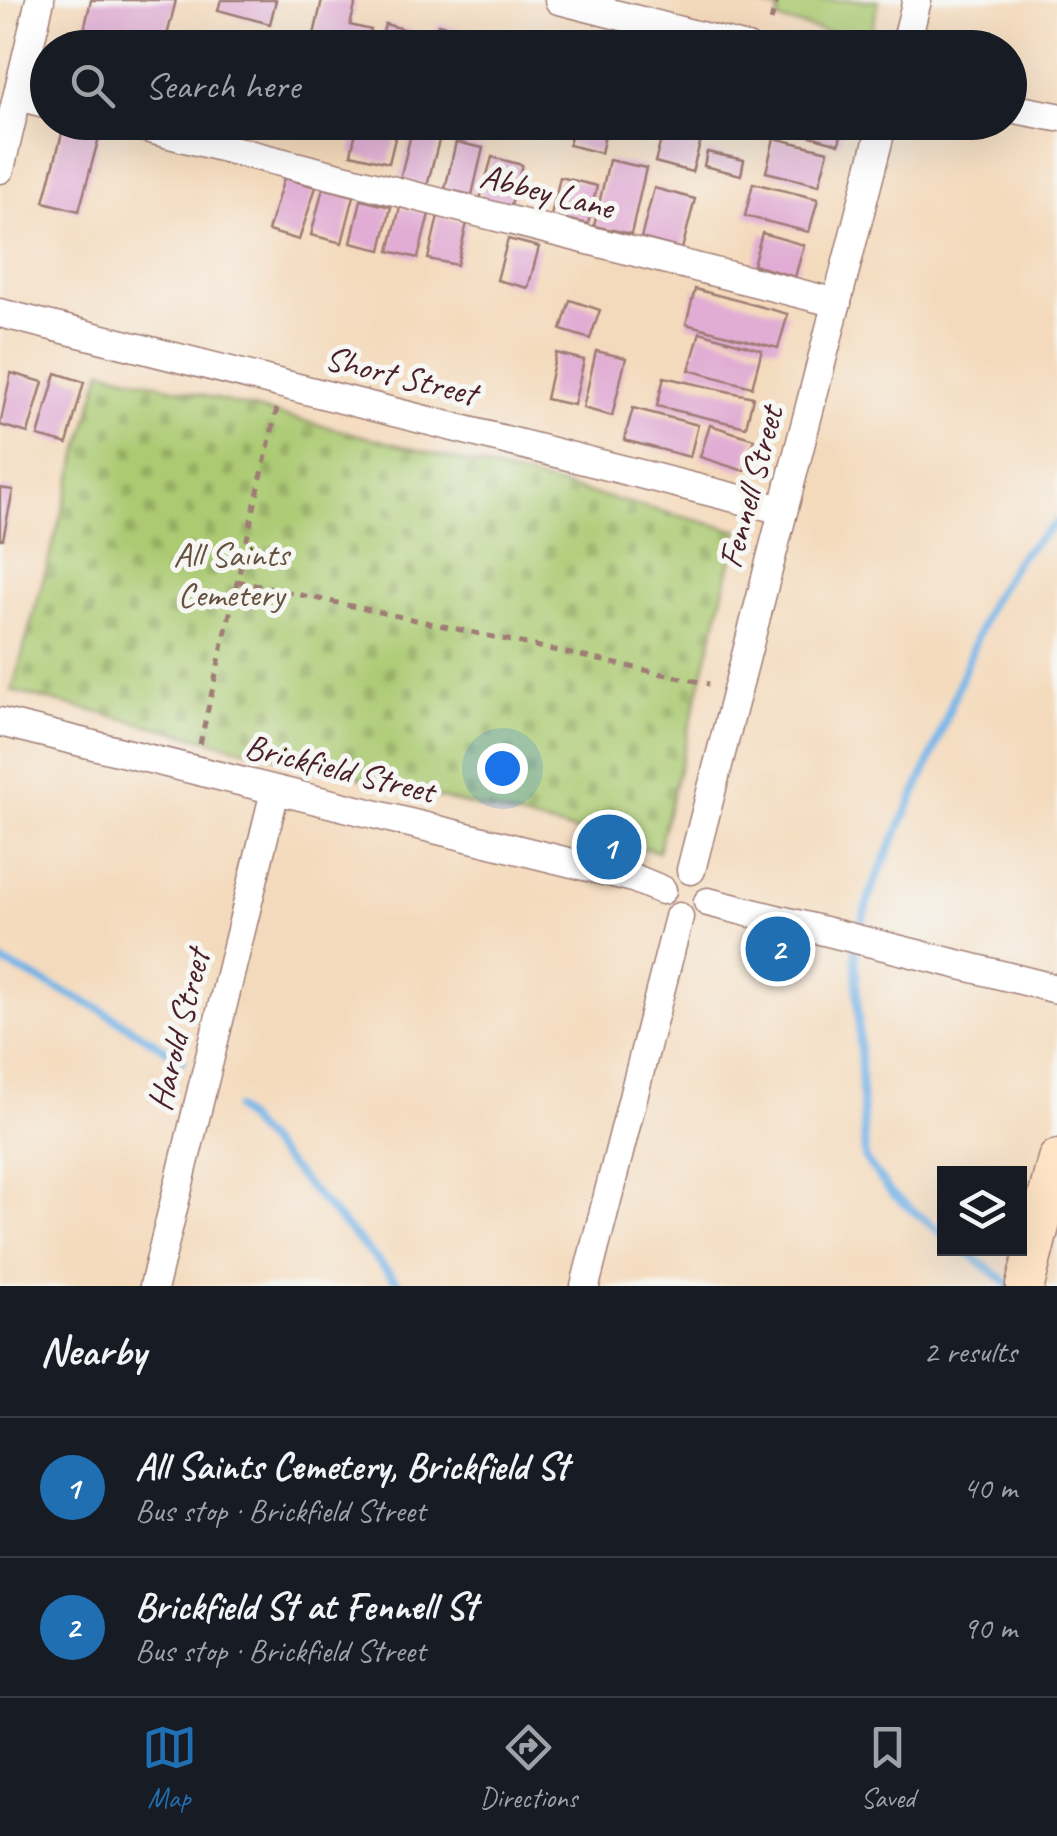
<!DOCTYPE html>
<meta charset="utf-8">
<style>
:root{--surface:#171b24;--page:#242831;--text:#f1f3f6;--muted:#9ea1a6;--line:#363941;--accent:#1f6fb2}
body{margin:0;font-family:Caveat,sans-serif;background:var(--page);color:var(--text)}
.controls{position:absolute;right:30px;bottom:30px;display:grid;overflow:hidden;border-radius:0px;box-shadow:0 10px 40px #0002}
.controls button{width:90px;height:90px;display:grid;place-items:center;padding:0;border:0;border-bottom:2px solid var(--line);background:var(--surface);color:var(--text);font:50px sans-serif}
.you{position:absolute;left:502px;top:768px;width:35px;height:35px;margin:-25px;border:8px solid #fff;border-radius:50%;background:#1a73e8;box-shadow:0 0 0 15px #1a73e833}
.badge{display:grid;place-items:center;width:65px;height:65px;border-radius:50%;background:var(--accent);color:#fff;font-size:32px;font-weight:700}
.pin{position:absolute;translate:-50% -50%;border:5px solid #fff;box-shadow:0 2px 10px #0006}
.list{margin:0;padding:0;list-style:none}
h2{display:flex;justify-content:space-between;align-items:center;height:130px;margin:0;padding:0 40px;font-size:42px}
h2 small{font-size:32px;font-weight:400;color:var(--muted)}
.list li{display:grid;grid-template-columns:65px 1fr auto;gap:30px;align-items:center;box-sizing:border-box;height:140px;padding:0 40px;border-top:2px solid var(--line)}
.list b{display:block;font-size:38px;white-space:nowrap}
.list p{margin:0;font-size:32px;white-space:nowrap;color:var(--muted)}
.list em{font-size:32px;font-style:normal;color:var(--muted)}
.icon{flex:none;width:55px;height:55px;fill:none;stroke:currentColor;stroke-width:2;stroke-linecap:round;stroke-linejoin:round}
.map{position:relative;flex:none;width:1057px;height:1286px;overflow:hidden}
.search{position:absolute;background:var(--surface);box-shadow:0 10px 40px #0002;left:30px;right:30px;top:30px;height:110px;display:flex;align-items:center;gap:25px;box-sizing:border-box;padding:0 35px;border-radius:55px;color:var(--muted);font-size:38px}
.sheet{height:410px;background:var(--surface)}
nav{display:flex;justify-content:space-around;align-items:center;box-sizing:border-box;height:140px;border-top:2px solid var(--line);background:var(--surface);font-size:28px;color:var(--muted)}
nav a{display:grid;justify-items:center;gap:5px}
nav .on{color:var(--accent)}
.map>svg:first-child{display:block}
.green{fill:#abca72;stroke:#7a744e;stroke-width:2.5}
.cemetery{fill:url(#cemetery-stones);stroke:#7a744e;stroke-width:2.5}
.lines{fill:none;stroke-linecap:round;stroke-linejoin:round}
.stream{stroke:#72b2e6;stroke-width:8}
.building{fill:#e1add4}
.street-casing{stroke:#9f7c74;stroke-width:31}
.secondary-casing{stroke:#9f7c74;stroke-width:41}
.path{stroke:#9f7c74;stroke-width:5;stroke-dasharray:8 8;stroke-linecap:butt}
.street{stroke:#fff;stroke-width:28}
.secondary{stroke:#ffe4c6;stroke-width:38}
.labels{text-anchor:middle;stroke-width:10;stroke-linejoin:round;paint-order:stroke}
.street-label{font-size:35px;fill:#4a1f2b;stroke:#f6f6f2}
.park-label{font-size:35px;fill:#675240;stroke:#f6f6f2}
</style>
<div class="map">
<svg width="1057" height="1286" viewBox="0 0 1057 1286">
<defs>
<pattern id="cemetery-stones" width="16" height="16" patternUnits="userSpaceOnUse" patternTransform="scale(2.5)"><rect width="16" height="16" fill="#abca72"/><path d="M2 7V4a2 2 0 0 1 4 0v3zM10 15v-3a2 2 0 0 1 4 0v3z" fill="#95ad63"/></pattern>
</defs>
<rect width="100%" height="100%" fill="#f6f6f2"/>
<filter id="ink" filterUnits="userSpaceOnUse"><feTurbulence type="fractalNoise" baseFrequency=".01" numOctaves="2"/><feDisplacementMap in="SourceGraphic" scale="20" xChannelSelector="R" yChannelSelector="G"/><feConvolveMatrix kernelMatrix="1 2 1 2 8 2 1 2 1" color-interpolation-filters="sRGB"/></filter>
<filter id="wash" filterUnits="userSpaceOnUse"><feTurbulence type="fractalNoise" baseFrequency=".0048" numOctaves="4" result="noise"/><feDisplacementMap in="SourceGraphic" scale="40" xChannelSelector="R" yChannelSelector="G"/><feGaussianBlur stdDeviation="2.25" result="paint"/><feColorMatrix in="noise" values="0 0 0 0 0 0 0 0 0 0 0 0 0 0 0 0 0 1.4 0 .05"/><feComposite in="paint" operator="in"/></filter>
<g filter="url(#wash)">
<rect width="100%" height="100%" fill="#f4dabc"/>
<path class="green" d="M738 0H879L869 42 778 20 779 10Z"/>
<path class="cemetery" d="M102 370 739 531 658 852 12 691Z"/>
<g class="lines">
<g class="stream">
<path d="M859 932 872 888 931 758 989 605 1019 557 1057 522"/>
<path d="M855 946 865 1159 891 1193 944 1235"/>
<path d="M0 961 98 1008 183 1060"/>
<path d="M236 1109 401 1286"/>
<path d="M962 1248 1011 1286"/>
</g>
</g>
<g id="blocks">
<g class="building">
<path d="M91 0H176L164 48 84 30Z"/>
<path d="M221 0H276L270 24 218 10Z"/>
<path d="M322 0 356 2 350 25 371 30 367 48H311Z"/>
<path d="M385 24 425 35 422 48H379Z"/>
<path d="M438 24 508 41 506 48H432Z"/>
<path d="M65 122 101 130 79 211 44 202Z"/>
<path d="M358 122H399L389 163 351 154Z"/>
<path d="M574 122H608L601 153 569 145Z"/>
<path d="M619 122H660L657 134Z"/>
<path d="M666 122H706L692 172 655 162Z"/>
<path d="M760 122H844L839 144Z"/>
<path d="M413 126 441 133 427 186 400 179Z"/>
<path d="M774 138 828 151 819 185 766 172Z"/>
<path d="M456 142 483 148 472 195 445 189Z"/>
<path d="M707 152 744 160 741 175 704 166Z"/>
<path d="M492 157 522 165 510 209 480 200Z"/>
<path d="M609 160 646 168 631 234 594 226Z"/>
<path d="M560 177 597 186 588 224 551 216Z"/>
<path d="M284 178 316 187 299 240 268 231Z"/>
<path d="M753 183 818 199 809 232 745 216Z"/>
<path d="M323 188 354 196 342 243 311 235Z"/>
<path d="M654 188 695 199 682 249 641 238Z"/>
<path d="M361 200 391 207 381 250 351 243Z"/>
<path d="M400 207 429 214 418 258 389 251Z"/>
<path d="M438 216 467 223 457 265 428 259Z"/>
<path d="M762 233 804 245 795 277 753 265Z"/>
<path d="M508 239 539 247 528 288 497 280Z"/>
<path d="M695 289 788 314 778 348 686 324Z"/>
<path d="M570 300 600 310 590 339 561 330Z"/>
<path d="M700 332 762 350 752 387 689 370Z"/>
<path d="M596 351 626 358 612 416 583 408Z"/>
<path d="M556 353 584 360 574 405 546 399Z"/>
<path d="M11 373 43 382 28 433 0 425Z"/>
<path d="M56 373 84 382 67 444 38 436Z"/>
<path d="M664 377 753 397 746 427 657 406Z"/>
<path d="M633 408 698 425 690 457 624 440Z"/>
<path d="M710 425 754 439 744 471 700 457Z"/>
<path d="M0 488 13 490 3 539H0Z"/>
</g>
</g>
</g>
<g filter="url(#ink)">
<use href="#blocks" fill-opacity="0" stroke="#9f7c74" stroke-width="2.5"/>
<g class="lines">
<defs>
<g id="street">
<path d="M559 0 747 48"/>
<path d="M905 48 917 0"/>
<path d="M19 96 48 104"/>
<path d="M1010 108 1057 117"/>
<path d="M122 122 837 303"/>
<path d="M0 169 40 0"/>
<path d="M0 313 783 510"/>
<path d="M0 722 633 878 662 890"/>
<path d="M691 870 883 122"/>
<path d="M708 902 1057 989"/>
<path d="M154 1286 275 791"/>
<path d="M585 1286 679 917"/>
</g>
<path id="secondary" d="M1025 1286 1057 1159"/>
</defs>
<use href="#street" class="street-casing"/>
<use href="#secondary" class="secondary-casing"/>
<g class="path">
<path d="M771 21 777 0"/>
<path d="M237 581 709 684"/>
<path d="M200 744 277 408"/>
</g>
<use href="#street" class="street"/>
<use href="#secondary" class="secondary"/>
</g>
</g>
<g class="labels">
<g class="street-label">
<text transform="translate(547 191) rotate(14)" y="12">Abbey Lane</text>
<text transform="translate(401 375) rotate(14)" y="12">Short Street</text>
<text transform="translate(750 487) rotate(-75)" y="12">Fennell Street</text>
<text transform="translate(340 768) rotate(14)" y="12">Brickfield Street</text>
<text transform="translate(178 1030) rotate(-76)" y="12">Harold Street</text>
</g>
<g class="park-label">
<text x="231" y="566">All Saints<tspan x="231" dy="40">Cemetery</tspan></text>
</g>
</g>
</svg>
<div class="controls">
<button><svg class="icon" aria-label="layers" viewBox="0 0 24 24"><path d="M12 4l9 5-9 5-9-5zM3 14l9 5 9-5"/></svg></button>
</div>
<div class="you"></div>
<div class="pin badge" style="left:609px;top:847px">1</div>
<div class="pin badge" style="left:778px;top:949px">2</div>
<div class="search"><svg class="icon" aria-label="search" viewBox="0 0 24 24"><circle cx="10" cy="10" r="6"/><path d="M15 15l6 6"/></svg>Search here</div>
</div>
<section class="sheet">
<h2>Nearby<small>2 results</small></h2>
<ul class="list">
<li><span class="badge">1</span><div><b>All Saints Cemetery, Brickfield St</b><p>Bus stop · Brickfield Street</p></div><em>40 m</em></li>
<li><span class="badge">2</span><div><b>Brickfield St at Fennell St</b><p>Bus stop · Brickfield Street</p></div><em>90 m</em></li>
</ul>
</section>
<nav>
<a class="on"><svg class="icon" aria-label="map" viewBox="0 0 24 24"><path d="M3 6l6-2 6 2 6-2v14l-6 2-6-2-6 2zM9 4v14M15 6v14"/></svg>Map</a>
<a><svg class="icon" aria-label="directions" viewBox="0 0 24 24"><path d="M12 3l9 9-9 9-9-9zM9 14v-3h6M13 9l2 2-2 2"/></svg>Directions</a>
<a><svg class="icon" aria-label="saved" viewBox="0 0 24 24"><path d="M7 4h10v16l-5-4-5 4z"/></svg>Saved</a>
</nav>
